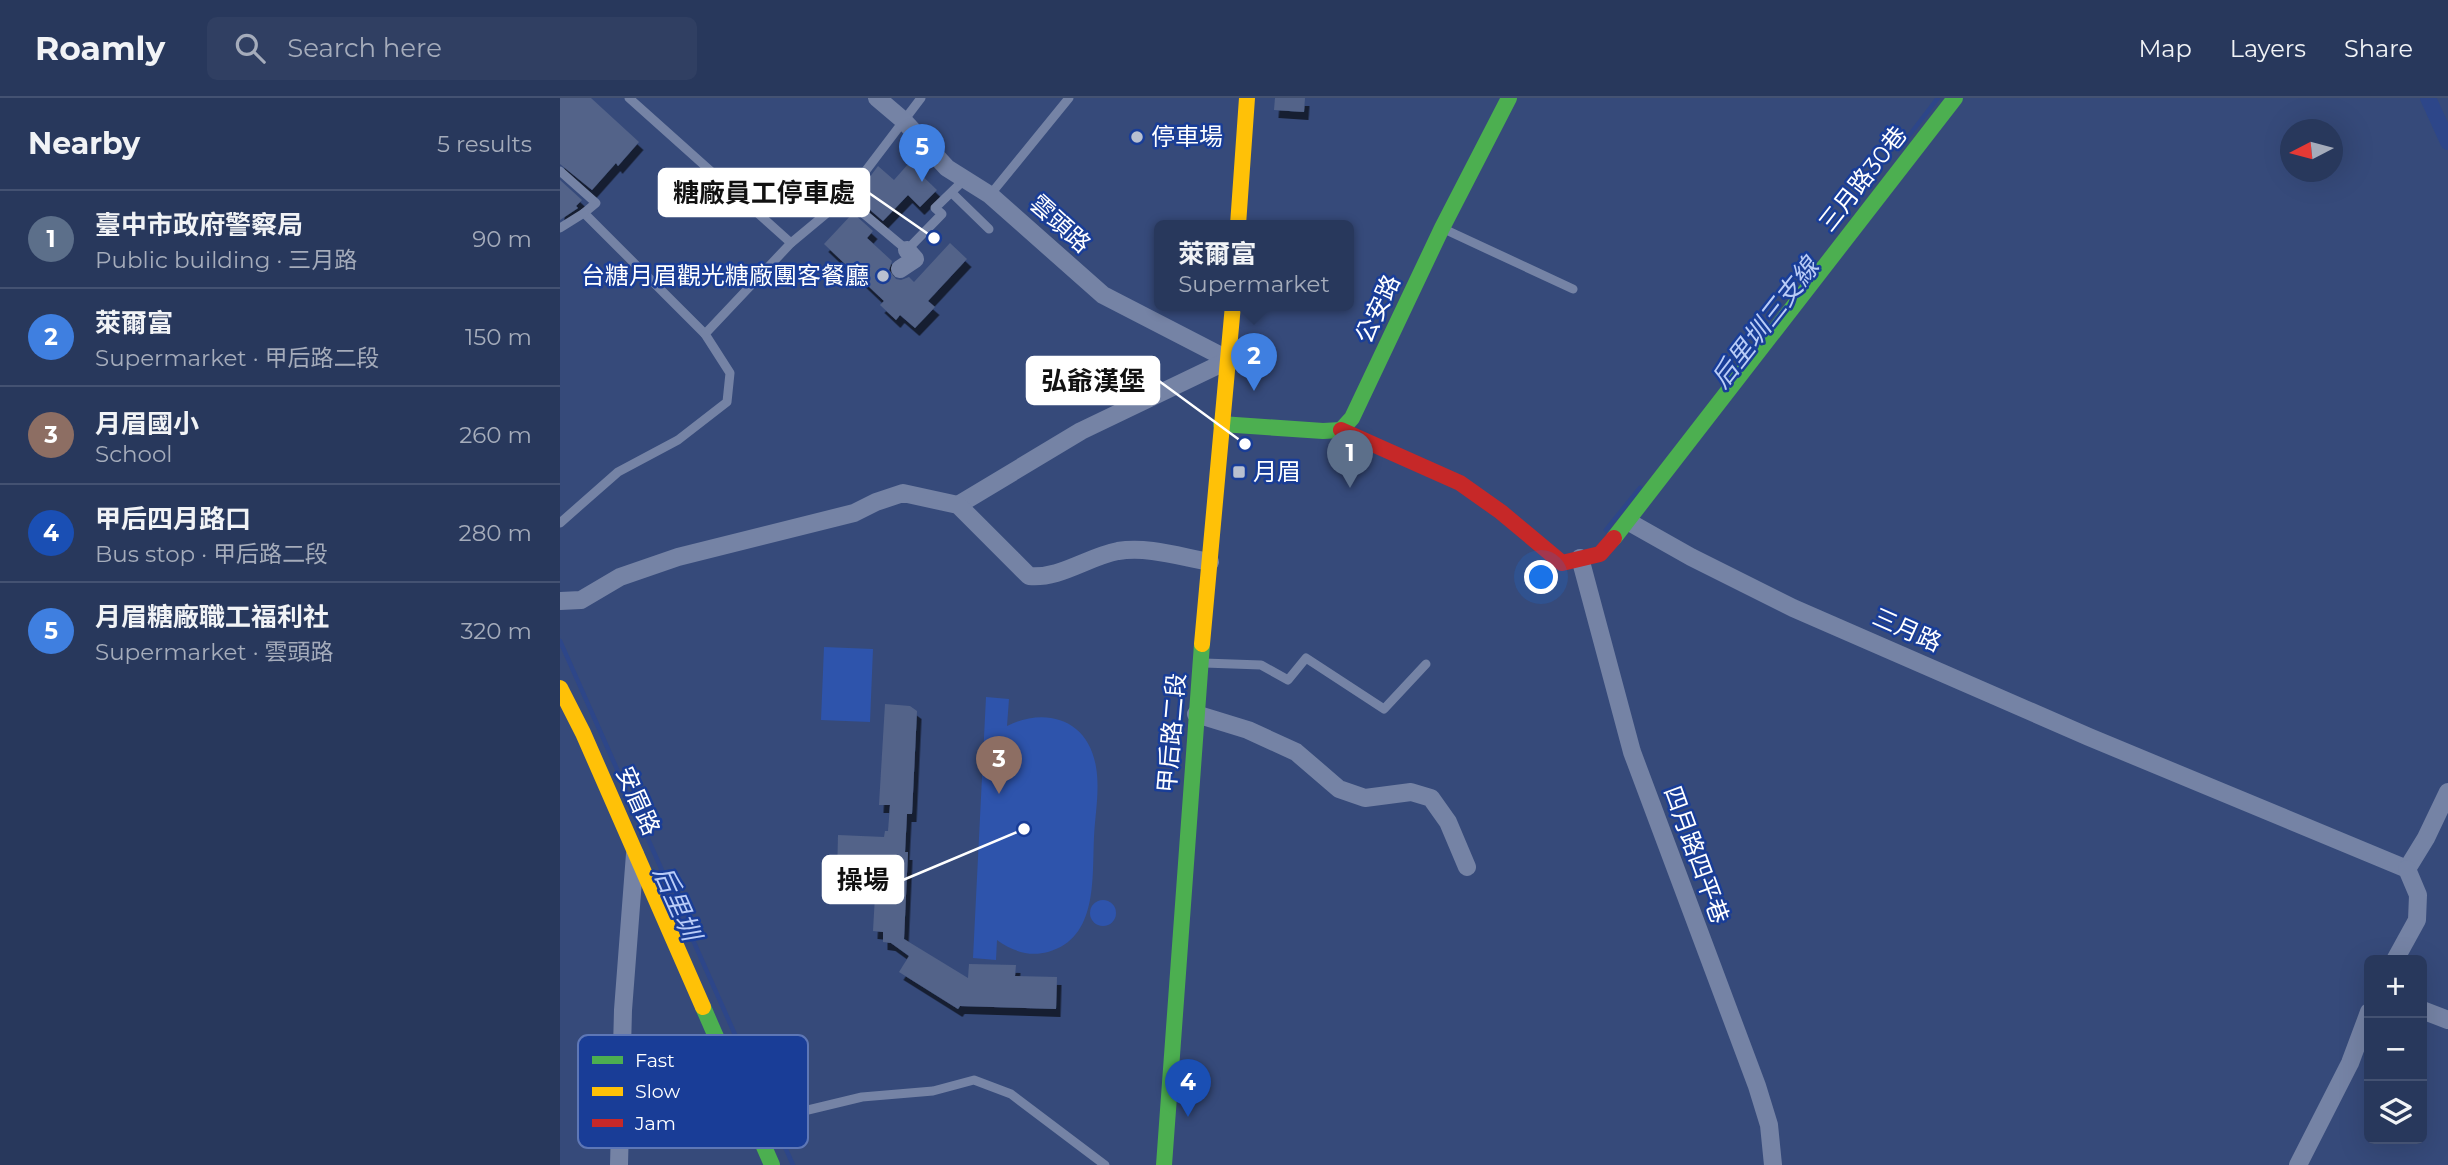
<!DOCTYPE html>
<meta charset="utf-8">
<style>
:root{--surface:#28385c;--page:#303f62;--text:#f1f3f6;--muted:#a5acbb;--line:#445272;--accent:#95b2f1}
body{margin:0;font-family:Montserrat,"Noto Sans TC",sans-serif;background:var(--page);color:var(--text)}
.controls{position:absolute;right:21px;bottom:21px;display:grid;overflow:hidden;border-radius:10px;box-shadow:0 7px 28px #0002}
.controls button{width:63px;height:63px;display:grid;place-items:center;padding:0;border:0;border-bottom:2px solid var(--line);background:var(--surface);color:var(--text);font:35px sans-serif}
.compass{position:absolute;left:1720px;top:21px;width:63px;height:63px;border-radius:50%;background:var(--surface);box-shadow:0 7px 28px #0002;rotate:264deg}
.you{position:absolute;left:982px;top:480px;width:24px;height:24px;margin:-18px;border:5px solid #fff;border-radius:50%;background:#1a73e8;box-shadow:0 0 0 10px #1a73e833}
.badge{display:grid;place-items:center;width:46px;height:46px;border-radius:50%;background:var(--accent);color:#fff;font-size:23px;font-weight:700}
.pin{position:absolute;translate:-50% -58px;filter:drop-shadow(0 2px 4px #0008)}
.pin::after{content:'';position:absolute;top:37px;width:24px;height:21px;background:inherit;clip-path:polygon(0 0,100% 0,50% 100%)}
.popup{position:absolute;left:594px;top:122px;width:200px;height:91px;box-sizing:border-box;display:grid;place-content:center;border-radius:10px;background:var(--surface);filter:drop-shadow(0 2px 5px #0005);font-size:23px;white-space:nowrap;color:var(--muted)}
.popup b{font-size:26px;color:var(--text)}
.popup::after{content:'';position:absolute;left:50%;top:100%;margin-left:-14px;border:14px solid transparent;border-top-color:var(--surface)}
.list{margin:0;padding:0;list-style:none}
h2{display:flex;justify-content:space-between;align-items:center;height:91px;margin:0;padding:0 28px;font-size:30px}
h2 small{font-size:23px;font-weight:400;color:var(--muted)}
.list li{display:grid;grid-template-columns:46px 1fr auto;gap:21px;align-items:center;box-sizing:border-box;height:98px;padding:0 28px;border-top:2px solid var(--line)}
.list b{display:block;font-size:26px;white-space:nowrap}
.list p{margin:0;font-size:23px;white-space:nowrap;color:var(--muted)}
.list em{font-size:23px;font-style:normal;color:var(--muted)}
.icon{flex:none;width:38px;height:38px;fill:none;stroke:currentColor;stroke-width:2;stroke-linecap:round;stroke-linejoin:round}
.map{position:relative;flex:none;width:1888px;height:1067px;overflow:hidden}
header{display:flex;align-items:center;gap:42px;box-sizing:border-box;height:98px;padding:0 35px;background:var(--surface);border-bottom:2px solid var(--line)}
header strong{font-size:33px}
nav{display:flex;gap:38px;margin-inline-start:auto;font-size:24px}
.search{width:490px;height:63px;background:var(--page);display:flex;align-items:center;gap:18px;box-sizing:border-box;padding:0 24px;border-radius:10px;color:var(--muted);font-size:26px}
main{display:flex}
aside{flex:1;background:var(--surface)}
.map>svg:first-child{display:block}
.green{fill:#2e54ac}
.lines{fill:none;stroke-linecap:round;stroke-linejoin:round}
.stream{stroke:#2d4689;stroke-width:4.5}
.canal{stroke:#2d4689;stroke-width:16}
.building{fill:#536389;filter:url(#shadow)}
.lane{stroke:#7583a5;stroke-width:9}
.street{stroke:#7583a5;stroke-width:18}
.fast{stroke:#4caf50;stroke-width:16}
.slow{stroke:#ffc107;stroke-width:16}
.jam{stroke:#c62828;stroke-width:16}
.poi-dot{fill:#b9c0d0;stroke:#193d97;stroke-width:2.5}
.labels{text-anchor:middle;stroke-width:5;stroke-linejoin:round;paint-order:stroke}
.poi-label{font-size:24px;fill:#fff;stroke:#193d97;text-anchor:start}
.street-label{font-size:24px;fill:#fff;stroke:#193d97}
.water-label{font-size:26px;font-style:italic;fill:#b9ccf7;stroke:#193d97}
.key{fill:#193d97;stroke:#5e77b6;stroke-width:2}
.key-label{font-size:19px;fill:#fff}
.leader{fill:none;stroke:#fff;stroke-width:2.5}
.callout-dot{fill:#fff;stroke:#193d97;stroke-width:2.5}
.callout{fill:#fff;stroke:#fff;stroke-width:2.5}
.callout-label{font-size:26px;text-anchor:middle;font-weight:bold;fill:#111}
</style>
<header>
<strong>Roamly</strong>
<div class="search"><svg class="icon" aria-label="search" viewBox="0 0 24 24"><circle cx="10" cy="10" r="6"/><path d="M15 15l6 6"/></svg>Search here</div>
<nav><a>Map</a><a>Layers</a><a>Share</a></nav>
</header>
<main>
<aside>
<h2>Nearby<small>5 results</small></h2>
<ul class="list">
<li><span class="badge" style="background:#5c6f8a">1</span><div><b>臺中市政府警察局</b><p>Public building · 三月路</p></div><em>90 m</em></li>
<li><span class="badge" style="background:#3f7fe0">2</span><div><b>萊爾富</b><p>Supermarket · 甲后路二段</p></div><em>150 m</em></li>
<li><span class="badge" style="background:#8d6e63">3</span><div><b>月眉國小</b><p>School</p></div><em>260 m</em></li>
<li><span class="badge" style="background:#1a4fb4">4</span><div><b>甲后四月路口</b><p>Bus stop · 甲后路二段</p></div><em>280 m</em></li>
<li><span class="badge" style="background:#3f7fe0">5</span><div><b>月眉糖廠職工福利社</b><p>Supermarket · 雲頭路</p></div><em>320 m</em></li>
</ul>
</aside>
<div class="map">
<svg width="1888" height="1067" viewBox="0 0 1888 1067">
<defs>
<filter id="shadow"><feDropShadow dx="4.5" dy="8" stdDeviation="0" flood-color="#0009"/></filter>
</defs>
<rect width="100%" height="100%" fill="#364a7a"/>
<g class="green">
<path d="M264 549 313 551 310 624 261 622Z"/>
<path d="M426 599 449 601 447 628C486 608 529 622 536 669 540 692 535 717 534 739 532 781 538 840 488 854 469 859 452 853 437 842L436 862 413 860Z"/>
<circle cx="543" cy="815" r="13"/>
</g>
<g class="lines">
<g class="stream">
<path d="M1338 52 1378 0"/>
<path d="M1046 432 1080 390"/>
<path d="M0 543 233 1067"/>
</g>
<path class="canal" d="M1868 0 1888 44"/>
</g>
<g class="building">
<path d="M0 0H31L79 44 58 68 56 65 32 92 0 66Z"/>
<path d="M715 0H745L744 14 714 12Z"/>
<path d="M349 65 377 92 360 109 348 97 323 123 295 99 318 68 334 82Z"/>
<path d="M0 82 22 102 16 108 18 110 0 122Z"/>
<path d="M293 115 313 133 307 140 332 163 329 172 336 181 341 182 349 179 354 184 390 145 407 161 368 203 375 209 355 230 340 217 336 222 320 207 324 203 264 146Z"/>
<path d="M325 606 350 608 357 613 352 716H347L345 754H348L344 841 408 880 409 866 456 867 455 878 497 879 496 911 400 908 398 911 339 874 349 858 331 845 323 844V834L313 833 316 780 277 779 278 737 324 739 325 733H328L330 707H319Z"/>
</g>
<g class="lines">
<g class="lane">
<path d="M69 0 231 145"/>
<path d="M0 73 36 105 24 115 145 236"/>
<path d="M392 95 429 131"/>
<path d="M430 97 509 0"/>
<path d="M285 100 347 152 382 116 375 110 406 80"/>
<path d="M0 130 24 115"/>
<path d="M884 131 1013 191"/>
<path d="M0 425 58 374 118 342 167 304 170 275 145 236 231 145 285 100 361 0"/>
<path d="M644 565 701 567 728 582 746 560 824 611 866 566"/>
<path d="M198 1030 223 1018 302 999 373 993 414 982 451 996 545 1067"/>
</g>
<g class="street">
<path d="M317 0 343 22 387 70 430 97 543 197 669 262"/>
<path d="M340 171 355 161 347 152"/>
<path d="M398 407 521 333 669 262"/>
<path d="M1069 424 1131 459 1233 510 1529 639 1847 771"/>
<path d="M1020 460 1072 654 1197 988 1209 1027 1213 1067"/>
<path d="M0 503 21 502 60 479 118 459 294 415 316 404 343 395 398 407 469 478C500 481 527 459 558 453 588 448 621 459 650 464"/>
<path d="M636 616 688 632 736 654 779 691 805 700 851 694 871 700 888 724 907 769"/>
<path d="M1847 771 1866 740 1888 694"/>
<path d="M1835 862 1857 822 1858 797 1847 771"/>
<path d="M1862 912 1888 922"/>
<path d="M59 1067 63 912 75 756"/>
<path d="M1738 1067 1790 965 1809 914"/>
</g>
<g class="fast">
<path d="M661 326 763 333 781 332 792 320 882 130 949 0"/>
<path d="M1054 440 1395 0"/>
<path d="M143 909 212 1067"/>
<path d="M604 1067 642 546"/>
</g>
<g class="slow">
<path d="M678 127 687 0"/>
<path d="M642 546 673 207"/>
<path d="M0 590 23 635 143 909"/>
</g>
<path class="jam" d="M781 332 900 385 941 414 1002 465 1040 456 1054 440"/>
</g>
<g class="poi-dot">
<circle cx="577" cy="39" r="7"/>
<circle cx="323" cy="178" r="7"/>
<rect x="672" y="367" width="14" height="14" rx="3.5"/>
</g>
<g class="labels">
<g class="poi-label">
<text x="591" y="47">停車場</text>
<text x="309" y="186" text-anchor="end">台糖月眉觀光糖廠團客餐廳</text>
<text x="693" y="382">月眉</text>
</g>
<g class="street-label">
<text transform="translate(1303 81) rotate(-52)" y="8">三月路30巷</text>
<text transform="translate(500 126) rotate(42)" y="8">雲頭路</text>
<text transform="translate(818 211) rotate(-65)" y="8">公安路</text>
<text transform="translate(1347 532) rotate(24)" y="8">三月路</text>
<text transform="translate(612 635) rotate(-85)" y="8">甲后路二段</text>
<text transform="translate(78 703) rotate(66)" y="8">安眉路</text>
<text transform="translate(1136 757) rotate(70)" y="8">四月路四平巷</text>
</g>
<g class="water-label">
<text transform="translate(1205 225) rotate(-52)" y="9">后里圳三支線</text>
<text transform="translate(117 805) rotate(66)" y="9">后里圳</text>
</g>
</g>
<rect x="18" y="937" width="230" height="113" rx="10" class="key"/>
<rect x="32" y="958" width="31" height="8" fill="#4caf50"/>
<rect x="32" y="989" width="31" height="9" fill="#ffc107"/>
<rect x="32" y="1021" width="31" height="8" fill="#c62828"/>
<g class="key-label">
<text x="75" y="969">Fast</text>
<text x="75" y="1000">Slow</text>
<text x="75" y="1032">Jam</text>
</g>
<path class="leader" d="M374 140L309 95M685 346L599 283M464 731L343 782"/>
<g class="callout-dot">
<circle cx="374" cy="140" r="7"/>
<circle cx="685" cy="346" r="7"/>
<circle cx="464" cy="731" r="7"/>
</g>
<g class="callout">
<rect x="99" y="71" width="210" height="47" rx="7"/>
<rect x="467" y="259" width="132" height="47" rx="7"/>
<rect x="263" y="758" width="80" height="47" rx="7"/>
</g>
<g class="callout-label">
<text x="204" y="104">糖廠員工停車處</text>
<text x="533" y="292">弘爺漢堡</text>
<text x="303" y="791">操場</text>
</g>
</svg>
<div class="controls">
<button>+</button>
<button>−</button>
<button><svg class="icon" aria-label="layers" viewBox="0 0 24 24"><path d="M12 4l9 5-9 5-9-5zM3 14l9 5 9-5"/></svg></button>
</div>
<svg class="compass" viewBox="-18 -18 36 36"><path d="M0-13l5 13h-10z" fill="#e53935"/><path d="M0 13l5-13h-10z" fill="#a5acbb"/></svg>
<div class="you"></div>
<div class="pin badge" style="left:790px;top:390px;background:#5c6f8a">1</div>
<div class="pin badge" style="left:694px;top:293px;background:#3f7fe0">2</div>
<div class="popup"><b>萊爾富</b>Supermarket</div>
<div class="pin badge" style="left:439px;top:696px;background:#8d6e63">3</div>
<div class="pin badge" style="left:628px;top:1019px;background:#1a4fb4">4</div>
<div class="pin badge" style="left:362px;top:84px;background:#3f7fe0">5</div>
</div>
</main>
